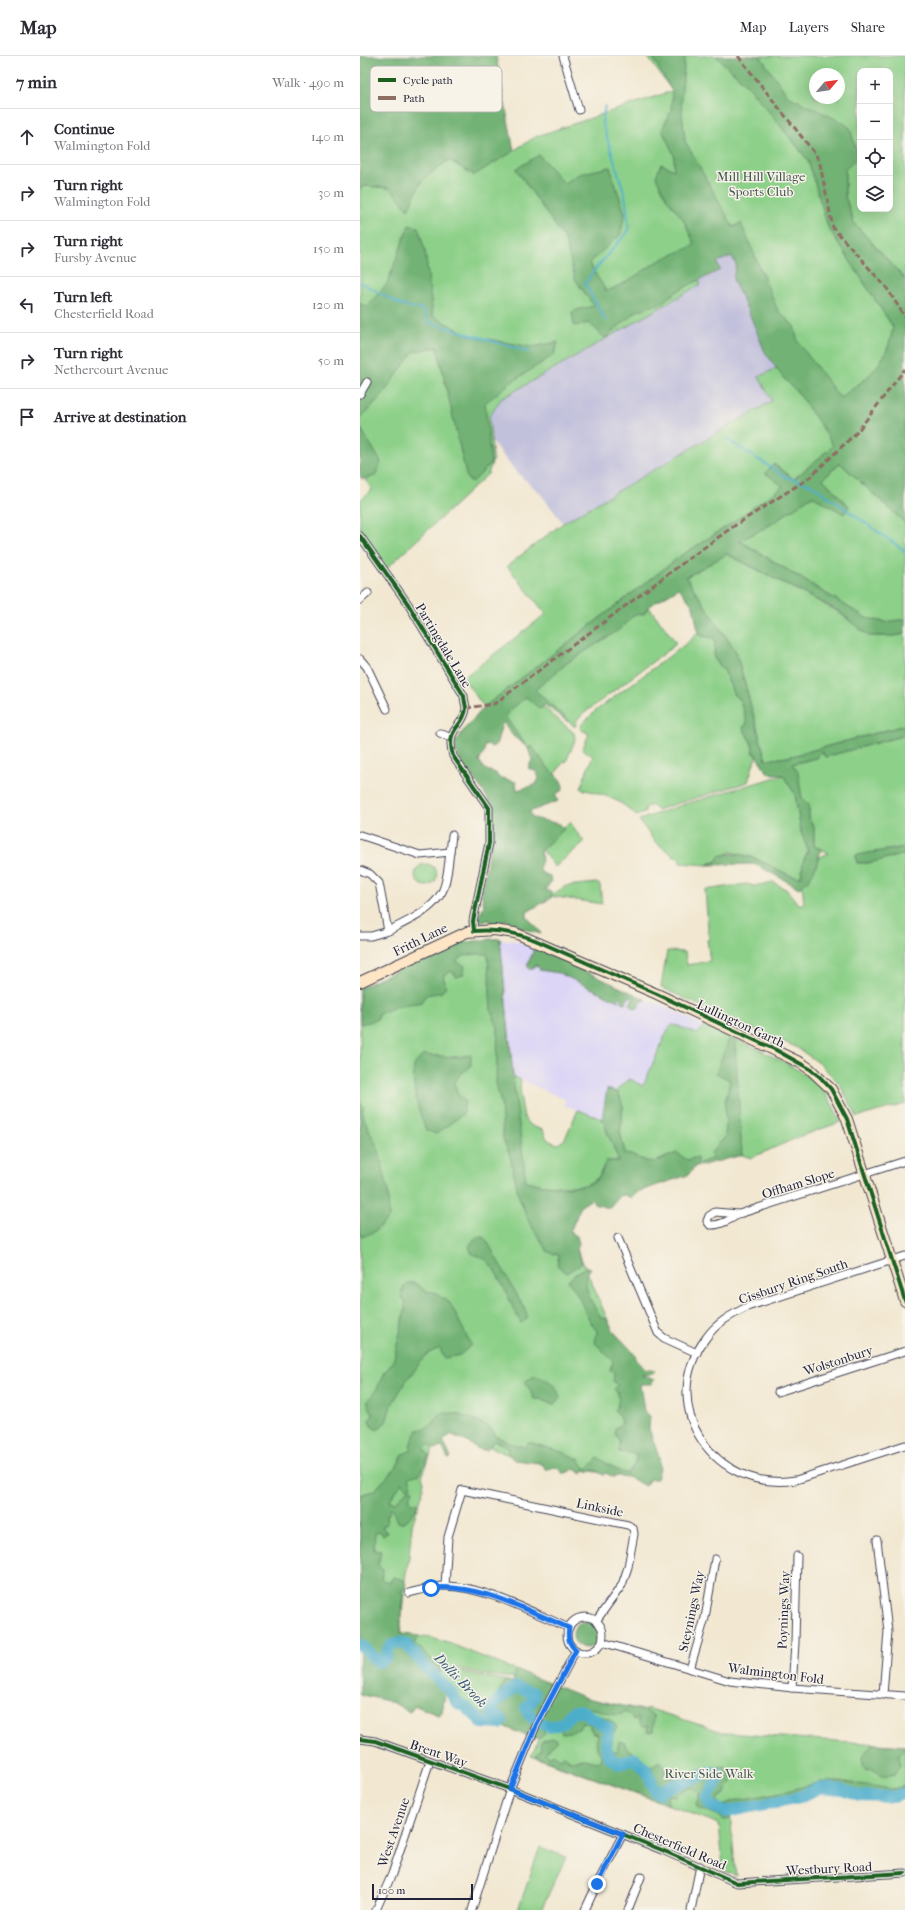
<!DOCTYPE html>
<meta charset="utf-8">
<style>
:root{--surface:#fff;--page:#f2f2f3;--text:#2b2b33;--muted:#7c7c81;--line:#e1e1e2}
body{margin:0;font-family:"IM FELL French Canon",serif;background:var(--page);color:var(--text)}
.controls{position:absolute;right:12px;top:12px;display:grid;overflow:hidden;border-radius:8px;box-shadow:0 4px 16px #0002}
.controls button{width:36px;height:36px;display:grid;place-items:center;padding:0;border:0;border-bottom:1px solid var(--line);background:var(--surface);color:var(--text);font:20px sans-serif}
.compass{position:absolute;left:449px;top:12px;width:36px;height:36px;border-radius:50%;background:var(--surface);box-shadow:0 4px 16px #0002;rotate:61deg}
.scale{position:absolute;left:12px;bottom:10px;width:101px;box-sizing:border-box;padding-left:4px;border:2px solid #22223b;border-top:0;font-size:11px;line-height:14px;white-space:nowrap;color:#22223b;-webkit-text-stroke:3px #f7f3e8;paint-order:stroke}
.stop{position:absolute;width:12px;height:12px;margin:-9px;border:3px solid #1a73e8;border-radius:50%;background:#fff}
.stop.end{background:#1a73e8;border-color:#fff;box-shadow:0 1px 4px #0008}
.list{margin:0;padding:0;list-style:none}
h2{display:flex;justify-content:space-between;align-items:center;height:52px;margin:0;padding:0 16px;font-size:17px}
h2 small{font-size:13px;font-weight:400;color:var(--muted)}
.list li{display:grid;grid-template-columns:26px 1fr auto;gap:12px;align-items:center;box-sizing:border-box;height:56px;padding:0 16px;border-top:1px solid var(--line)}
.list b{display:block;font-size:15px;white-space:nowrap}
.list p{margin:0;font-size:13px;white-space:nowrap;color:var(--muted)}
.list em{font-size:13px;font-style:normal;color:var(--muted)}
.icon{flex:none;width:22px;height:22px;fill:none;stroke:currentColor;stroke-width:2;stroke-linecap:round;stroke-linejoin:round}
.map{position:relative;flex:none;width:545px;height:1854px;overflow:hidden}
header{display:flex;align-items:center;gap:24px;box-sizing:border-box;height:56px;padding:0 20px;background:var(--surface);border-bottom:1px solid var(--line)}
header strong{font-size:19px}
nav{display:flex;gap:22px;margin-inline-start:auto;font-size:14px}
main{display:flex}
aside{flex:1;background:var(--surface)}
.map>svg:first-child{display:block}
.built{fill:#dcd5f6}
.industrial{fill:#c2c1dc}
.green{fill:#8dd089;stroke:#587962;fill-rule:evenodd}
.forest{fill:#72b275;stroke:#4a6a58}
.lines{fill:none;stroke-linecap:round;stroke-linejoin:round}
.stream{stroke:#4daecc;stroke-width:2}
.river{stroke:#4daecc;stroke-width:12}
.street-casing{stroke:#414052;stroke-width:9}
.secondary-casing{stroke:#414052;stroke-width:12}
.street{stroke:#fff;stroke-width:7}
.secondary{stroke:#fde5c5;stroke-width:10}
.quiet{stroke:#8d6e63;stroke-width:3;stroke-dasharray:6 3;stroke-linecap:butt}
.cycleway-casing{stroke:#f7f3e8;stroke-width:6}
.cycleway{stroke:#1b5e20;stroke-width:4}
.route{stroke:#1a73e8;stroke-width:5}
.labels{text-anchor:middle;stroke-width:3;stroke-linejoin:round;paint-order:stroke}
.park-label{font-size:13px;fill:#425652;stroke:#f7f3e8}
.street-label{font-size:13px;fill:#22223b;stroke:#f7f3e8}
.water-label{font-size:14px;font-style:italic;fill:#335a75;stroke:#f7f3e8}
.key{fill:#f7f3e8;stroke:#b7b4b4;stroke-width:1}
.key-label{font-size:11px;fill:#22223b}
</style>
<header>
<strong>Map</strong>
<nav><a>Map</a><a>Layers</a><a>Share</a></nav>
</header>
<main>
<aside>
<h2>7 min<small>Walk · 490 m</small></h2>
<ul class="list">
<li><svg class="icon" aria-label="ahead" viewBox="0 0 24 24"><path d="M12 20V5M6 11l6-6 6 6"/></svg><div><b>Continue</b><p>Walmington Fold</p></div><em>140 m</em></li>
<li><svg class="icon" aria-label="right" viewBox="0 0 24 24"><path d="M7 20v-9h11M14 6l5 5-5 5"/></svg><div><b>Turn right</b><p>Walmington Fold</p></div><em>30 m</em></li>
<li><svg class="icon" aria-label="right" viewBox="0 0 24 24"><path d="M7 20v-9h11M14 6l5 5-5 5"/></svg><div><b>Turn right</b><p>Fursby Avenue</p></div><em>150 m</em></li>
<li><svg class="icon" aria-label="left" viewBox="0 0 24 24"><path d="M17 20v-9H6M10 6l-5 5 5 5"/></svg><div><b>Turn left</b><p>Chesterfield Road</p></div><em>120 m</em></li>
<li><svg class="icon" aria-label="right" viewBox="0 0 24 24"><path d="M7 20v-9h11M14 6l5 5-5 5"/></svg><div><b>Turn right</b><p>Nethercourt Avenue</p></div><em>50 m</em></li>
<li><svg class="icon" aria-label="arrive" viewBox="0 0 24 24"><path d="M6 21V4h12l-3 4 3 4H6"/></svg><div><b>Arrive at destination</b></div></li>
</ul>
</aside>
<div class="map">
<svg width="545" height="1854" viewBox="0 0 545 1854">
<rect width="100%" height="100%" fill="#f7f3e8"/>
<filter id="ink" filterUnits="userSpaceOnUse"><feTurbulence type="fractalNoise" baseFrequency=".025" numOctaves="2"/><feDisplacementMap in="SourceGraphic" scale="8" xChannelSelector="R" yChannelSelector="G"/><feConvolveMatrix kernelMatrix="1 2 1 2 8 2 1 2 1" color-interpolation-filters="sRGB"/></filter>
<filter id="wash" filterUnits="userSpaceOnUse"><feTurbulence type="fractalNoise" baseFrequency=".012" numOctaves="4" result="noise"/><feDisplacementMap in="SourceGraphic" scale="16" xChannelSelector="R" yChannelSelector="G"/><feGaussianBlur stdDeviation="0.9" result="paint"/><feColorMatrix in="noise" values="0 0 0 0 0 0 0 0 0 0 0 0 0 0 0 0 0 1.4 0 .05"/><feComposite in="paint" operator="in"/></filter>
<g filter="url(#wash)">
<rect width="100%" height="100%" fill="#f2e8d2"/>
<path class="built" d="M140 883 157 885 172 891 370 981 318 1105 242 1063 204 1049 206 1044 153 1020Z"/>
<path class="industrial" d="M372 200 376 209 373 224 390 259 405 296 416 312 399 321 412 345 203 467 179 436 157 417 132 386 129 361 141 343 341 228 338 224 360 214 357 206Z"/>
<g class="green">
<path d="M287 0H356L388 30 448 104 468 171 533 271C528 307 508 322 480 342L442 301 375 187 331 211 341 228 141 343 129 361 133 404 128 418 27 512 0 471V444L12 434 0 415V133L3 130 30 132 48 152 62 124 89 104 114 119 177 80 312 35Z"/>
<path d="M387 0H545V223L494 167 485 140V114ZM500 15H530V153H500ZM455 18H479V42H455Z"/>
<path d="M416 312C423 321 431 327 437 336 451 353 463 371 473 390L434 423 414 408 424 430 369 469 322 499 124 651 103 622 186 558 147 510 203 467 412 345 399 321Z"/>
<path d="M480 407 545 467V563L525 567 506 562 379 484 410 469 452 440 489 450 463 423Z"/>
<path d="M367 498 477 555 509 580H533L545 578V669L428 701 406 704 376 596 326 521Z"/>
<path d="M285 546 315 585V589L223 658 217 664 215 671 171 633Z"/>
<path d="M339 576V579L353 582 355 584 354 602 365 616 374 639 380 644 387 667 383 672 392 688 393 695 396 700 388 726 296 754 291 749 285 752V757L276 760C263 744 240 737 221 733L224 722 233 700 222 694 229 678 220 673 221 669 234 656 327 587Z"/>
<path d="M167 637 214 677 215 684 206 706 204 705 193 721 149 671 143 656Z"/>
<path d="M545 679V791L496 800 497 807H508L545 798V1048L497 1061 479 1027 459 1007 436 991 351 955 301 931 307 895 325 896 327 909 350 905 347 884H349L345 834 386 828 394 830 413 826 427 834 438 848H444L442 828 453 804 469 797 454 790V770L449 764V749L442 742 432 708 456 702 462 695 465 701Z"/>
<path d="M423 719 435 738 441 776 448 794 443 806 441 821H433L392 801 371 796 347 809 320 807V804L295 786 279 764 325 748Z"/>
<path d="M210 766 224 786 195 811 179 791Z"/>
<circle cx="66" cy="819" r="11"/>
<path d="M236 827 240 829 242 848 190 840 206 830Z"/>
<path d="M132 883H140L153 1020 161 1024C159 1030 162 1060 166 1065 169 1070 178 1072 183 1074 186 1083 189 1086 198 1088L204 1084 218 1054 242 1063 259 1105H246L238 1122 224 1130H187L166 1125 208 1172 253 1276 271 1313 279 1422 207 1412 153 1401 130 1391 80 1375 62 1421 64 1425 62 1439 52 1469 49 1501 45 1524 44 1549 41 1558V1578L72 1582 91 1588 192 1629 171 1667 167 1680 141 1669 137 1671 131 1669 121 1670 115 1661 104 1653V1652C94 1648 95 1640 87 1636L85 1638 82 1656 78 1659 54 1649 50 1656 32 1646 0 1638V932L98 885 108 886ZM80 1612 100 1613 127 1619 154 1622 153 1626 103 1616 80 1615Z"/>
<path d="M312 969 318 970 337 978 344 970C377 984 432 1005 458 1029 468 1039 475 1053 481 1066L441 1080 391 1102 382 1099 346 1107 331 1112 317 1097 292 1107 265 1097 260 1076 263 1051 256 1036 258 1032 270 1023 283 1030 308 973Z"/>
<path d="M226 1642 286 1655 287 1652 366 1677 545 1690V1741L534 1744H498L488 1738 459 1735 437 1744 419 1747 370 1758 376 1820 360 1813 363 1810 359 1768 309 1749 171 1700 186 1666Z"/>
<path d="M180 1791 206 1801 181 1854H158Z"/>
</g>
<g class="forest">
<path d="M0 0H19L20 1 26 0H136L154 95 114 119 89 104 62 124 48 153 30 132 4 130 0 133Z"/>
<path d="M292 0H325L321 44 325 85 373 171 381 167 418 255 434 270 438 286 480 342C508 322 528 307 533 271L468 171 448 104 388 30 356 0H400L428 40 482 66 490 72 498 101 485 114V140L494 167 545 223V467L480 407 463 423 489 451 484 458 452 440 410 469 380 485 506 562 525 566 545 563V578L533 580H509L477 554 367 498 326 521 376 596 406 704 428 701 545 669V679L465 701 462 695 456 702 432 708 438 716 442 742 449 749V764L454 770V790L461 793C457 809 453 823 439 832L395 808 347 809 357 805 358 800C380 794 395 802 415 812 424 817 431 821 441 821L443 806 448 794 441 776 435 738 423 719 408 717 393 695 392 688 383 672 387 667 380 644 374 639 365 616 354 602 355 584 353 582 339 579 333 550 319 532 289 550 284 558 274 559 260 573 207 607 175 634 209 665 208 666 185 649 180 653 166 641 148 656 146 662 166 690 153 680 144 667 142 668 136 689 131 691 129 688 125 689 124 696 119 705 126 714 136 717 138 721 156 726 157 734 175 729 179 723 177 716 168 712 172 704 168 692 172 690C178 698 183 707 190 714 196 720 204 724 203 734L195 738 198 745 169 756 173 762 200 768 204 773 180 795 182 804 179 812 182 817 190 820 191 826 185 834 191 835V842L167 856V861L178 873 181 878 160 872 159 869H151L147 864 131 869 130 864 122 866 118 862 124 850 122 839 134 761C131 740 116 727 104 710 100 704 97 696 94 690 100 675 114 664 124 651L322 499 369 469 423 430 405 417 414 408 434 423 473 390 464 374 436 334 424 323 405 296 390 259 373 224 376 209 372 200 357 206 360 214 319 234 301 247 277 255 245 282 229 267 214 270 212 256 220 253 234 250 215 223 205 184 156 113 179 99 204 127 219 118 250 111 265 158 260 179 229 207 246 235C265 229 280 216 297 206 309 199 323 195 335 189L323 163 307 143 296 121 301 108 314 114V99L302 74 311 54 312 35Z"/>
<path d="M49 169 58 171 65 194 73 260 111 280 172 291 198 286 194 299 150 327 125 347 131 407 113 426 107 423 77 291 53 296 24 337 0 363V247L6 251 27 228Z"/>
<path d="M0 371 21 406 15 420 2 423 0 420Z"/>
<path d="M545 791V798L508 807H497L496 799Z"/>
<path d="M132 883H140L153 1020 166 1125C182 1130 227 1136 238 1122 242 1118 244 1110 246 1105H259L242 1063 247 1033 259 1037 263 1051 260 1076 265 1097 292 1107 317 1097 327 1104 337 1101 338 1107 328 1119 277 1136 271 1142 265 1139 259 1140 249 1152 234 1148 232 1143 221 1150 210 1176 217 1180 219 1188 217 1194 222 1207 207 1217 197 1209 199 1199 188 1196 169 1166 159 1141 150 1100 143 1083 141 1047 136 1028 138 971 131 955 128 898C118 898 104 897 96 905L105 910 103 919 96 921 92 915 83 920 86 930 82 936 66 939 62 946 35 951 19 958 17 964 0 968V932L98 885 108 886Z"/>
<path d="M175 892 285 943V944L281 945 277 953 271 951 270 948 273 943 270 940 265 947 261 946 262 942 260 940 258 945 199 917 179 914 180 912 176 909 170 914 167 909Z"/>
<path d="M370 981 375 983 382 1099 340 1110V1107L353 1102 350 1098 365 1081 366 1068 365 1046 370 1024 356 1017Z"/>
<path d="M63 999 97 1001 111 999V1010L101 1018 94 1027 98 1038 105 1045 103 1058 76 1078 66 1074C57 1052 52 1032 54 1009Z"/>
<path d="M0 1046 3 1051V1060L19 1095 28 1134 29 1162 14 1176 2 1181 0 1177Z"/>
<path d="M116 1181H124L128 1187 165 1253 168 1262 161 1267C151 1251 139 1215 126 1204 122 1200 117 1200 112 1198L109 1190Z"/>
<path d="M227 1211 231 1212C218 1227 233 1248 241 1262L247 1263 255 1277 273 1296 277 1304 285 1313 295 1315 293 1318 282 1319 294 1324 291 1328H280L284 1355 290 1360 289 1373 299 1401 300 1412 297 1423H290L285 1430C275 1425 265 1417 253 1421L246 1417 243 1419 235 1414 228 1415 224 1414 222 1418 214 1413 206 1417H202L199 1413 193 1411 191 1413H186L183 1409 179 1407 154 1404 148 1397 149 1391 134 1385 127 1394C117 1394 117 1392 109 1387 103 1383 98 1383 92 1378L83 1384 91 1402 88 1403 84 1394 81 1391 75 1393 68 1388 64 1392 69 1400 60 1418 49 1421 52 1430 47 1432 42 1427 29 1445 36 1446 47 1434H54L49 1441 52 1448 58 1446C54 1457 52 1462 41 1467L38 1466 33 1453 30 1452 29 1458 26 1459 27 1468 22 1471 27 1477 23 1480 21 1476 15 1477 14 1494 21 1495 18 1509 23 1514 21 1523 29 1527 33 1521 44 1524 47 1532 41 1535 44 1542 41 1558V1578L59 1580 54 1587 80 1611 79 1622 89 1631 98 1644 106 1648 116 1657 125 1658 135 1644 145 1625 153 1626 156 1614 226 1642 286 1655 294 1660 293 1676 287 1675 288 1670 282 1671 279 1667 278 1661 274 1664 266 1656C253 1665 238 1649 224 1653 237 1663 246 1657 257 1671L253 1678 251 1693 257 1696 259 1686H264L267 1693 279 1699 291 1711 299 1705 306 1711 304 1720 306 1722 314 1721 321 1725 330 1721 335 1715 364 1710 370 1717 372 1726 368 1731 366 1738 360 1741 358 1745 362 1750 373 1745 427 1735 460 1726H486L532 1733 545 1730V1741L534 1744H498L488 1738 459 1735 437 1744 419 1747 370 1758 371 1763 364 1764 355 1758 337 1751 336 1746 339 1743V1737L333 1731 322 1735 317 1740 308 1739 307 1744 309 1749 176 1701 178 1697 182 1694 180 1690 182 1685 192 1682 197 1683V1686L185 1696 190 1701 193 1698 200 1703 204 1700C210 1706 216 1704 223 1703 230 1703 233 1707 240 1705L241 1699C236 1693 235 1686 238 1678L233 1677 230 1672V1668L222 1666 219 1673 209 1676 202 1677 200 1672H185L183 1674 185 1678 180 1682H174L172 1671 167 1680 141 1669 137 1671 131 1669 121 1670 115 1661 104 1653V1652C94 1648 95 1640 87 1636L85 1638 82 1656 78 1659 54 1649 50 1656 32 1646 0 1638V1439L14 1435 37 1410 43 1398 52 1394 50 1389 58 1374C70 1372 74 1368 80 1357 99 1356 117 1364 133 1374L135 1380 152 1388 165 1391 168 1386 202 1396 219 1403 225 1412H228L238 1402 261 1416 268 1417 275 1407 276 1398 259 1396V1384L255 1378V1372L262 1368 258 1358 255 1355C259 1346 261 1340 254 1333L258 1329 253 1325 254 1317 250 1315 253 1305 235 1287 237 1275C224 1260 221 1239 208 1225L216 1217Z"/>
<path d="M46 1227H55L65 1235 73 1236 90 1247 111 1289 100 1299 84 1302 80 1292 67 1298 46 1325 31 1350 26 1366 17 1374 11 1370 9 1364 13 1359 7 1345 17 1333 23 1318 33 1306 45 1255V1245C39 1239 42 1234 46 1227Z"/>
<path d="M174 1319C187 1321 198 1330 200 1343L193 1349 180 1343H174L169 1331 165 1326Z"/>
<circle cx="226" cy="1579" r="13"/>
<path d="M515 1688 544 1690V1694L539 1698 540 1709 535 1718 524 1720 512 1713 506 1714C498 1703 505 1694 515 1688Z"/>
</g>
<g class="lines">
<g class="stream">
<path d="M245 50 242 66 265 139 269 174 232 217 225 228 246 265"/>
<path d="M0 226 41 249 64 254 68 266 169 296"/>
<path d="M366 383 426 421 452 429 545 495"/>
</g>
<path class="river" d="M0 1589C8 1593 10 1601 19 1606L26 1602 28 1593 33 1588 41 1587 47 1589 66 1612 88 1633 98 1647 105 1650 123 1667 140 1668 142 1666V1664L132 1657 131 1653 134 1648 155 1631 174 1637 175 1641 166 1652C169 1664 180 1666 190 1671L203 1667 213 1655H222L248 1672 246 1691 249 1701 259 1708 274 1702 286 1714 296 1736 299 1737 309 1731 352 1716 358 1718 359 1722 347 1742 350 1749 366 1756 440 1741 459 1732 483 1734 499 1740 533 1741 545 1737"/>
</g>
</g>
<g filter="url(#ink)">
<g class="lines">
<defs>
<g id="street">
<path d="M203 0 219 54"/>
<path d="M0 338 7 326"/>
<path d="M0 480 48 548 104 640C104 644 106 649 106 653 103 673 85 671 93 700L129 752V787L113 865 114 875"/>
<path d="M0 544 8 537"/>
<path d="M0 603 7 611 27 653"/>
<path d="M80 677 91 682"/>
<path d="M0 779 60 799 90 796C88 809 88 824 82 836 72 855 46 866 28 875"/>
<path d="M90 796 92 779"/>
<path d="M0 814 10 818 19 827 28 875 11 880H0"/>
<path d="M379 1158 355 1156 349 1160 347 1165 350 1169C360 1170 371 1163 379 1158L545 1105"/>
<path d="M258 1182 298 1277 304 1282 337 1297"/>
<path d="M545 1200 387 1251C371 1259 356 1267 346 1282 295 1349 354 1438 436 1424L545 1389"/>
<path d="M418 1336 545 1295"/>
<path d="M517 1484 528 1575 523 1639"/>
<path d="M85 1530 88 1481 102 1434 268 1469 273 1472 274 1478 268 1511 262 1529 236 1565"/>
<path d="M49 1537C61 1534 73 1530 85 1530 123 1530 174 1557 209 1572"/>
<circle cx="225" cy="1579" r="18"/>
<path d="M242 1586 370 1625 432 1632 545 1640"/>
<path d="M330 1613 345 1562 355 1503"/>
<path d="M432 1632 435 1587 437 1500"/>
<path d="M0 1683 15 1685 150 1733 302 1794 377 1827 545 1817"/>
<path d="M16 1854 32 1818 70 1705"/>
<path d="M112 1854 150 1733 176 1670 216 1594"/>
<path d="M225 1854 237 1828 263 1778"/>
<path d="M268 1854 281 1821"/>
<path d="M331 1854 340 1810"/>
</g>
<path id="secondary" d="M0 926 107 876 134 874 155 877 297 938 441 1007 450 1013 471 1033 487 1063 545 1245"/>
</defs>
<use href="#street" class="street-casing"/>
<use href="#secondary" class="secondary-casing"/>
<use href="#street" class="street"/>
<use href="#secondary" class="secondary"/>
<g class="quiet">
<path d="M378 0 456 99 460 108 473 172 526 231 545 261"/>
<path d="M106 652 134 648 327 504 371 472 449 422 497 376 545 313"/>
</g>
<defs>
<g id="cycleway">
<path d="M0 480 48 548 104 640C104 644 106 649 106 653 103 673 85 671 93 700L129 752V787L113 865 114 875C136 873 154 876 175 884L297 938 416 994 450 1013 460 1021 471 1033 487 1063 545 1245"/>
<path d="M0 1683 15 1685 150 1733 302 1794 377 1827 545 1817"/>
</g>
</defs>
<use href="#cycleway" class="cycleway-casing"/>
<use href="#cycleway" class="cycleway"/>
</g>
</g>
<g class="lines" filter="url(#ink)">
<path class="route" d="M71 1532C119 1527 166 1554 209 1572 207 1582 209 1588 216 1594L176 1670 150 1733 263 1778 237 1828"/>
</g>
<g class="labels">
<g class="park-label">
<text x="401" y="125">Mill Hill Village<tspan x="401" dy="15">Sports Club</tspan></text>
<text x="349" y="1722">River Side Walk</text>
</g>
<g class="street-label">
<text transform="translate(84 589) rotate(59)" y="5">Partingdale Lane</text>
<text transform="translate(60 883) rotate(-26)" y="5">Frith Lane</text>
<text transform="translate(381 967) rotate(25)" y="5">Lullington Garth</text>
<text transform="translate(438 1127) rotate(-17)" y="5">Offham Slope</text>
<text transform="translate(433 1225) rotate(-19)" y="5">Cissbury Ring South</text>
<text transform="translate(478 1304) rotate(-18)" y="5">Wolstonbury</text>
<text transform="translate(240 1451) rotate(12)" y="5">Linkside</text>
<text transform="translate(423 1554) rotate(-88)" y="5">Poynings Way</text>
<text transform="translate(331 1555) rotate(-78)" y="5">Steynings Way</text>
<text transform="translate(416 1617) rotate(7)" y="5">Walmington Fold</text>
<text transform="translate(79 1697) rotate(19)" y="5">Brent Way</text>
<text transform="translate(33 1776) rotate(-71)" y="5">West Avenue</text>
<text transform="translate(320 1790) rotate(23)" y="5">Chesterfield Road</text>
<text transform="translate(469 1812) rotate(-3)" y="5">Westbury Road</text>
</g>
<g class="water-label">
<text transform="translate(101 1624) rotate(46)" y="5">Dollis Brook</text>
</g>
</g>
<rect x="10" y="10" width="132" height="46" rx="6" class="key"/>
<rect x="18" y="22" width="18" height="4" fill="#1b5e20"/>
<rect x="18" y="40" width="18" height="4" fill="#8d6e63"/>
<g class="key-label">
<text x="43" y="28">Cycle path</text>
<text x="43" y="46">Path</text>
</g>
</svg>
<div class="controls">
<button>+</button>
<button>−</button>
<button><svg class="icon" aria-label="locate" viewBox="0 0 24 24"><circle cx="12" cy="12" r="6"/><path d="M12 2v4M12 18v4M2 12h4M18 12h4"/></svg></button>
<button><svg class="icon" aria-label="layers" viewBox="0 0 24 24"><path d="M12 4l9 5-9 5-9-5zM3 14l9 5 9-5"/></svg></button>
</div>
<svg class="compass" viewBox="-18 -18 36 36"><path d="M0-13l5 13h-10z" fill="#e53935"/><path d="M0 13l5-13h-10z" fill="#7c7c81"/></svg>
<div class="scale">100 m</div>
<div class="stop" style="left:71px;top:1532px"></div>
<div class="stop end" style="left:237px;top:1828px"></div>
</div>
</main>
